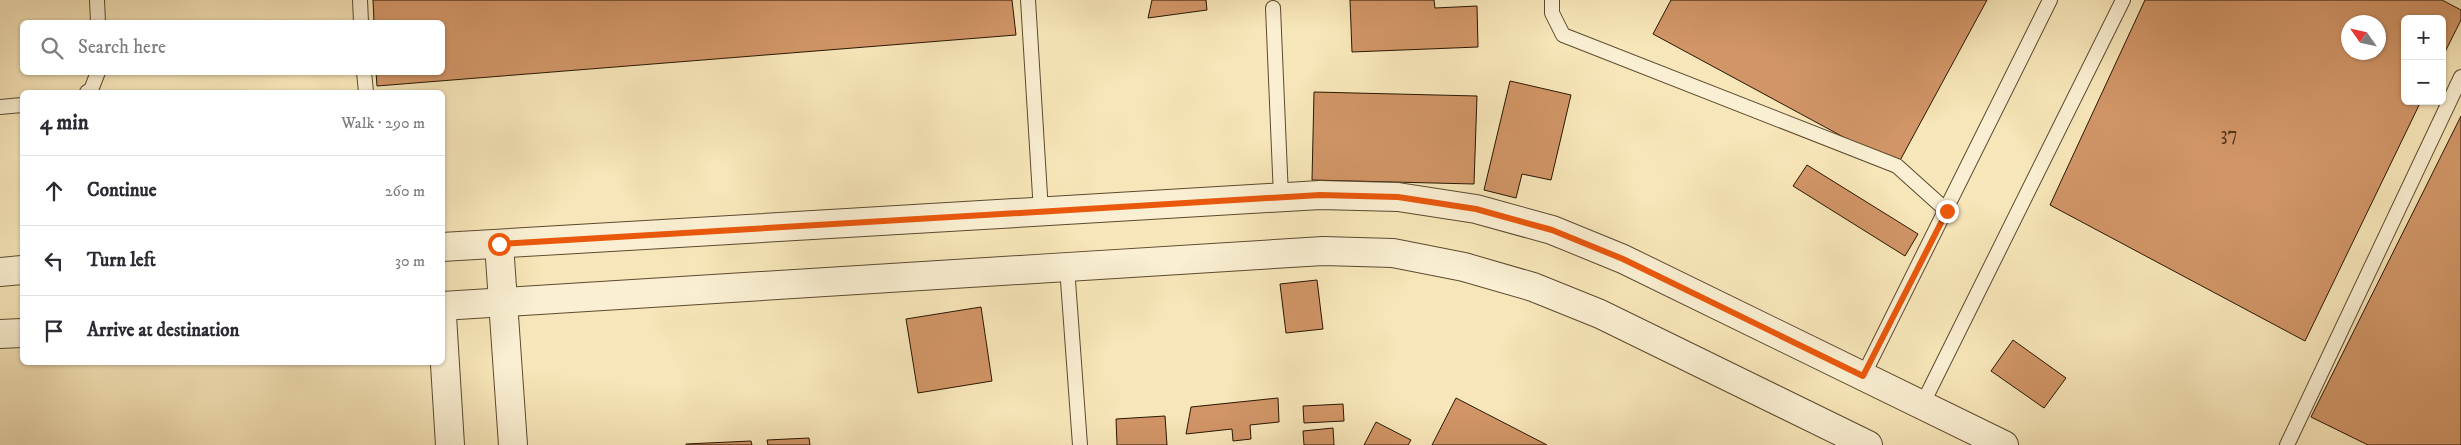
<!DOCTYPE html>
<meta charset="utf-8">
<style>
:root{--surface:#fff;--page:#f7f7f7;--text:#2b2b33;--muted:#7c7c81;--line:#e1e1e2}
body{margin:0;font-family:"IM FELL DW Pica",serif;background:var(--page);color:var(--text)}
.controls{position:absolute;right:15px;top:15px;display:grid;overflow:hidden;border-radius:8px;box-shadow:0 1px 4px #0004}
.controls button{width:45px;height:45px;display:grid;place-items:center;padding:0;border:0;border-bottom:1px solid var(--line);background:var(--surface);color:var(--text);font:25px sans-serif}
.compass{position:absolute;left:2341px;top:15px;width:45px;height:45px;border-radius:50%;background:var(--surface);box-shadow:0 1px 4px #0004;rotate:304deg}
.stop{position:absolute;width:15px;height:15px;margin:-11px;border:4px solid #ea580c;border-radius:50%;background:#fff}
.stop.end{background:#ea580c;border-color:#fff;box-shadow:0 1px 5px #0008}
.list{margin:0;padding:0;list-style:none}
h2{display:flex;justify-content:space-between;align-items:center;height:65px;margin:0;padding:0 20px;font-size:21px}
h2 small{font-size:16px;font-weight:400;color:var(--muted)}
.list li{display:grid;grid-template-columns:32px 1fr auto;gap:15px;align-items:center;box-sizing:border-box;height:70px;padding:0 20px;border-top:1px solid var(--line)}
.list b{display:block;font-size:19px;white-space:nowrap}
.list em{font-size:16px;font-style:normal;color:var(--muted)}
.icon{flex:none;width:28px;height:28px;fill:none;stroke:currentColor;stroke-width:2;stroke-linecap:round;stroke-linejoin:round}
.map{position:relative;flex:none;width:2461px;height:445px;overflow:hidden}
.search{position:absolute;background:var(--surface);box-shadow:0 1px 4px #0004;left:20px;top:20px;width:425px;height:55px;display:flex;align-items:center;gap:12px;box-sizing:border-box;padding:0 18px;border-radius:8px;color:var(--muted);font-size:19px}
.panel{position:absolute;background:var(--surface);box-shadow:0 1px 4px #0004;left:20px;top:90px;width:425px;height:275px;border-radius:8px}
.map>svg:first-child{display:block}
.building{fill:#d19567;stroke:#2a1600;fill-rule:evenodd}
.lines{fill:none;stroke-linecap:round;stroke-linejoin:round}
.lane-casing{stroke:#5d4a2e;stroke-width:16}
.street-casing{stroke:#5d4a2e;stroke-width:30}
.lane{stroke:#faefd2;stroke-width:14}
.street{stroke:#faefd2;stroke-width:28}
.route{stroke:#ea580c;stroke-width:6}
.labels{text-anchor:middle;stroke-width:4;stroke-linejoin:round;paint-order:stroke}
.number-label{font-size:19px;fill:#54361a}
</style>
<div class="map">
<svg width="2461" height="445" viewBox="0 0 2461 445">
<rect width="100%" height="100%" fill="#f7e6b9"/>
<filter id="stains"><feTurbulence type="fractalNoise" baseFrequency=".004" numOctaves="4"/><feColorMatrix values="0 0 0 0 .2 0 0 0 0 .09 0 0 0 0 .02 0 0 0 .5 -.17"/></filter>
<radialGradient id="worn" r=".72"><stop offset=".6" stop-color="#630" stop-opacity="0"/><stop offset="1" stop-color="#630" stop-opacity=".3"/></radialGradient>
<g class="building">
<path d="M373 0H1012L1016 35 377 86 376 72H442V22H374Z"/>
<path d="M1152 0H1206L1207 10 1148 18Z"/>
<path d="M1350 0H1434L1435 8 1477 6 1478 47 1352 52Z"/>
<path d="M1671 0H1987L1897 166 1653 34Z"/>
<path d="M2145 0H2442L2461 10V20L2442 58V19H2405V101H2421L2305 341 2050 205ZM2348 22H2378V52H2348Z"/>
<path d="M1510 81 1571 95 1551 180 1522 174 1516 198 1484 190Z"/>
<path d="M1314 92 1477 96 1474 184 1312 180Z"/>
<path d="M2461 116V445H2368L2311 417Z"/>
<path d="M1807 165 1918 234 1905 256 1793 186Z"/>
<path d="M1317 280 1323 329 1286 333 1280 284Z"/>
<path d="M981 307 992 381 918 393 906 319Z"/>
<path d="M2013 340 2066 378 2044 408 1991 371Z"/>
<path d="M1278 398 1279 422 1250 425 1251 439 1233 441 1232 429 1186 434 1191 407Z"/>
<path d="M1456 398 1547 445H1432Z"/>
<path d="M1343 404 1344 421 1304 423 1303 406Z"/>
<path d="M1165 416 1167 445H1117L1116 419Z"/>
<path d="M1376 422 1411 440 1408 445H1364Z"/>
<path d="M1333 428 1334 445H1304L1303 431Z"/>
<path d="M809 438 810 445H768L767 440Z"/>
<path d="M751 441 752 445H686V444Z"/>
</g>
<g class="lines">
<defs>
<g id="lane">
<path d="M97 0 98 22"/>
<path d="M360 0 361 22"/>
<path d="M1028 0 1041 212"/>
<path d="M1552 0V13L1563 35 1897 166 1947 211"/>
<path d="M1273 8 1281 197"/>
<path d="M364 72 366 92"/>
<path d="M87 92 91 90 98 72"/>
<path d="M0 107 22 105"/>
<path d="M1067 267 1080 445"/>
<path d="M1863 376 2050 0"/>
<path d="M1922 405 2123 0"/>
<path d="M2287 445 2461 77"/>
</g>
<g id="street">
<path d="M499 244 513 445"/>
<path d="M442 247 1320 195 1398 197 1476 209 1552 230 1623 259 2004 445"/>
<path d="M0 272 22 270"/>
<path d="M442 306 1323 251 1393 253 1464 267 1533 287 1600 314 1868 445"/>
<path d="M442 316 450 445"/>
<path d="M0 334 22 333"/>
</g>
</defs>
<use href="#lane" class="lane-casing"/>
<use href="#street" class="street-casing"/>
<use href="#lane" class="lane"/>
<use href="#street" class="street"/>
</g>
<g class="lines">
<path class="route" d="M499 244 1320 195 1398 197 1476 209 1552 230 1623 259 1863 376 1947 211"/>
</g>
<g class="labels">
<g class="number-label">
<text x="2229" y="140">37</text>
</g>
</g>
<rect width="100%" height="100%" filter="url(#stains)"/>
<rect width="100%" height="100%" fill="url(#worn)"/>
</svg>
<div class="controls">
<button>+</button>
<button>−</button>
</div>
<svg class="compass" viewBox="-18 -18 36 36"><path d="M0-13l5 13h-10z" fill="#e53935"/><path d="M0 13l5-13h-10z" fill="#7c7c81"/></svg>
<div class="stop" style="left:499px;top:244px"></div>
<div class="stop end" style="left:1947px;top:211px"></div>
<div class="search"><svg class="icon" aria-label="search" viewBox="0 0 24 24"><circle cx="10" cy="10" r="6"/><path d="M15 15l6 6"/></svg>Search here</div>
<section class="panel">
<h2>4 min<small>Walk · 290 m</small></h2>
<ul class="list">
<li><svg class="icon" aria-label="ahead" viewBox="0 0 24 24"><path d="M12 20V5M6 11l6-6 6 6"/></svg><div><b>Continue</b></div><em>260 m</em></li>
<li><svg class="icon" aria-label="left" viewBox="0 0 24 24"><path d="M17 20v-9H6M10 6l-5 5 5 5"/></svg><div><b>Turn left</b></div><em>30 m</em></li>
<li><svg class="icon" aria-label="arrive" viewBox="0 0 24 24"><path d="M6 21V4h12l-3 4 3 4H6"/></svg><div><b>Arrive at destination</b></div></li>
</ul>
</section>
</div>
